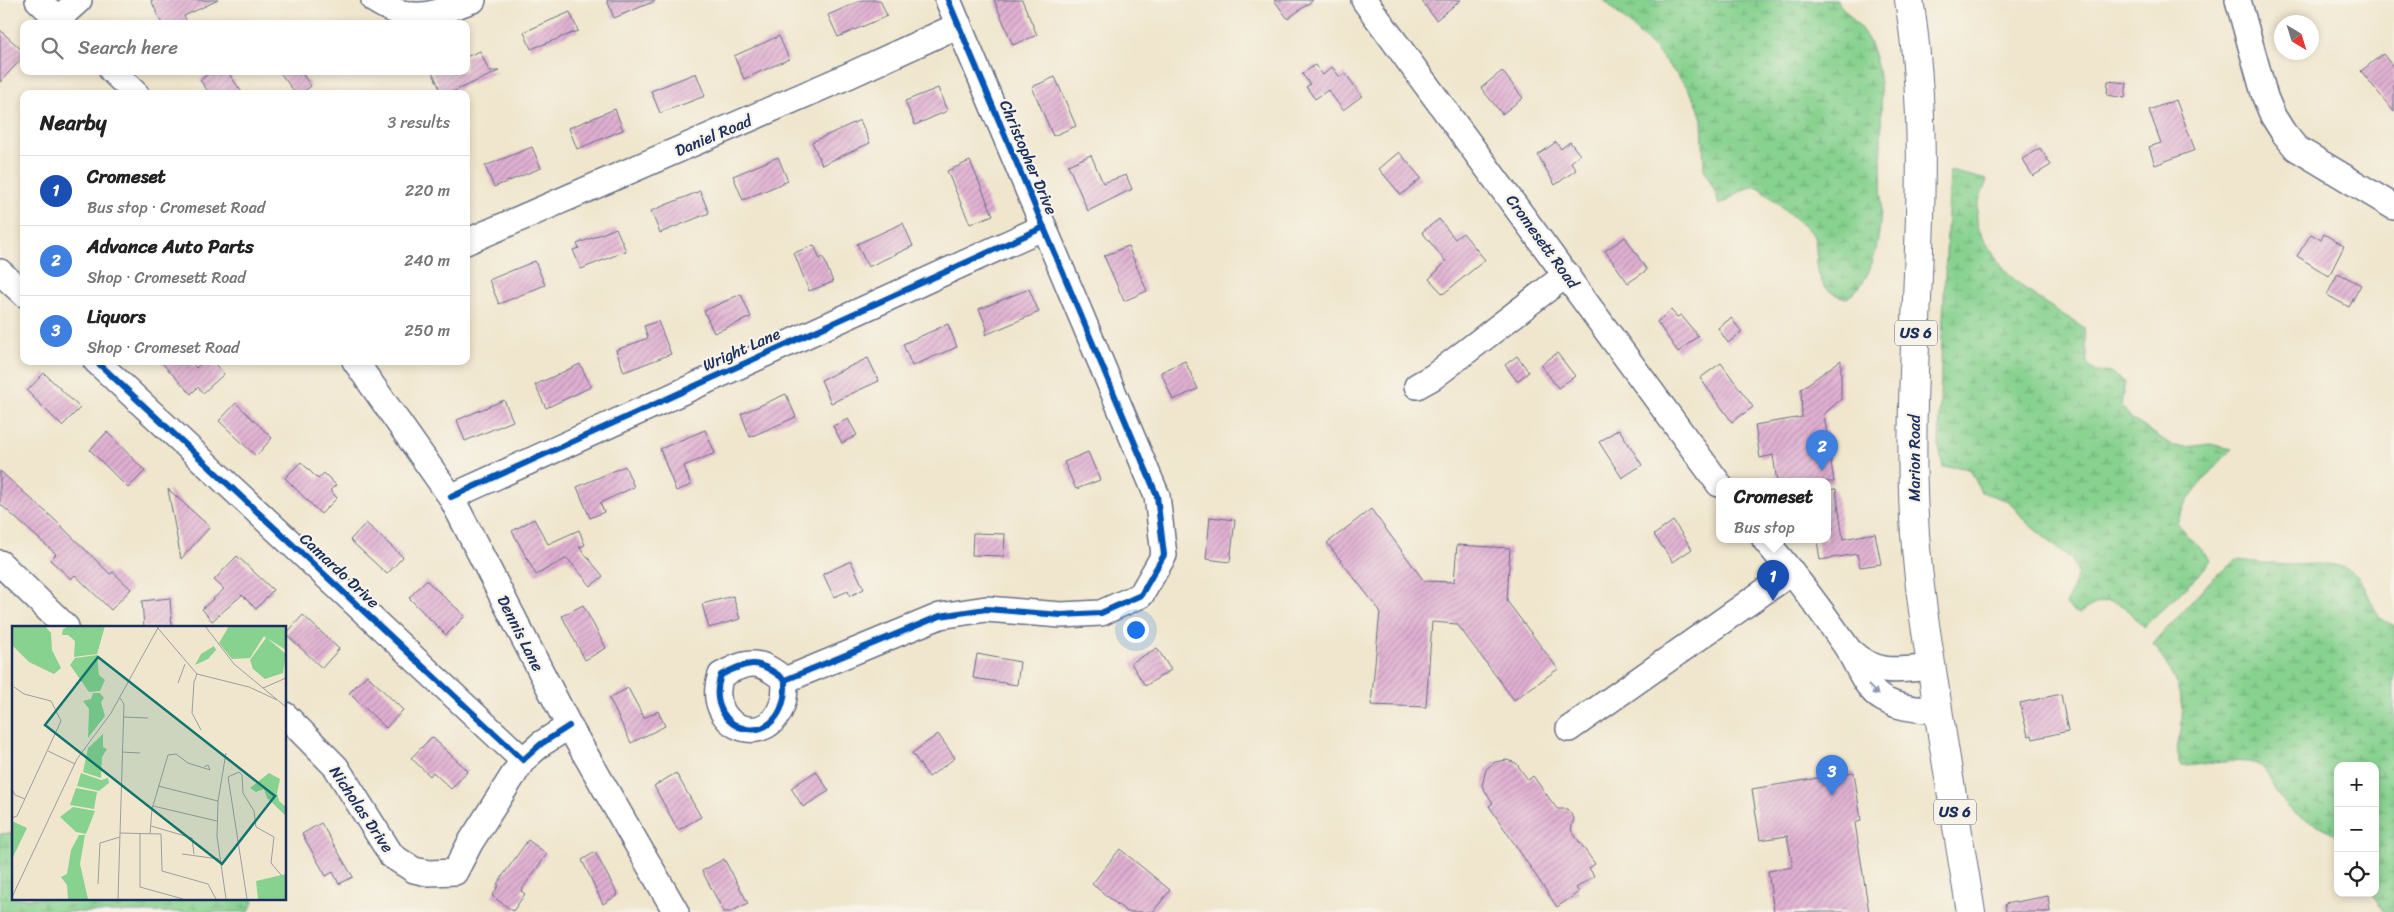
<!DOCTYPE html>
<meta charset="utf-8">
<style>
:root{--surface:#fff;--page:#f2f2f2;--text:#222;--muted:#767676;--line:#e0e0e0;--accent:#b45309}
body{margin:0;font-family:Sriracha,sans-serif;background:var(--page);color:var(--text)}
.controls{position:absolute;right:15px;bottom:15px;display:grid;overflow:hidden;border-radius:10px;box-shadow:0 2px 8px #0003}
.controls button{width:45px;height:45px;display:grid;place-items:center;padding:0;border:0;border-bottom:1px solid var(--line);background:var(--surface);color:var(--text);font:25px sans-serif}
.compass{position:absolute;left:2274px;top:15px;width:45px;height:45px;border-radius:50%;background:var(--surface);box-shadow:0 2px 8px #0003;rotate:142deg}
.you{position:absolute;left:1135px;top:629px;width:18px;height:18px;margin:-12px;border:4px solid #fff;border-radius:50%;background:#1a73e8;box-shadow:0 0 0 8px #1a73e833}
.badge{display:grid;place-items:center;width:32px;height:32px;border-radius:50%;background:var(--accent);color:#fff;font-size:16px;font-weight:700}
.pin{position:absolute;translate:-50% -41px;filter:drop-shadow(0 1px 2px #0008)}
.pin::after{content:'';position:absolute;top:26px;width:18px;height:15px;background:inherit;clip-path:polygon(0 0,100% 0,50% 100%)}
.popup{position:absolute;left:1716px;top:478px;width:115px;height:65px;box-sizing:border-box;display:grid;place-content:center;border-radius:10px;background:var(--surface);filter:drop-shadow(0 1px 4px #0005);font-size:16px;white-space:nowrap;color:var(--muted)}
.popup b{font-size:19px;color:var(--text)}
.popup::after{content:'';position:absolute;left:50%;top:100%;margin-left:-10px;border:10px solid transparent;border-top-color:var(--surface)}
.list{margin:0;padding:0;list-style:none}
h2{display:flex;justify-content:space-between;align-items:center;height:65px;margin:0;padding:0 20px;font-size:21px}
h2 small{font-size:16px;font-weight:400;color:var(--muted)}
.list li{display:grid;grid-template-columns:32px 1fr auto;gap:15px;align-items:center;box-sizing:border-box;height:70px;padding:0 20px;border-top:1px solid var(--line)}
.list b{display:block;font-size:19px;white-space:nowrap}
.list p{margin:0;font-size:16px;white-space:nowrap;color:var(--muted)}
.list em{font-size:16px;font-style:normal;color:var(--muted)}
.icon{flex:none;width:28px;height:28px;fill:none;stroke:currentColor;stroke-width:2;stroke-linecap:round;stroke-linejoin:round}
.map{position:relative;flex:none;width:2394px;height:912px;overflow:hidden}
.search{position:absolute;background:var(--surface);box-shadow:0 2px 8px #0003;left:20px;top:20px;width:450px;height:55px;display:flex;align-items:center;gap:12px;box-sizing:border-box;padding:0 18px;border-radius:10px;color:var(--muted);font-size:19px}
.panel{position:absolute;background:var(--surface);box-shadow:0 2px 8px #0003;left:20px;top:90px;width:450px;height:275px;border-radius:10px}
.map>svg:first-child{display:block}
.wetland{fill:url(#wetland-marsh);stroke:#518076}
.building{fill:url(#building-hatch)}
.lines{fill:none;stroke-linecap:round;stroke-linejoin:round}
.minor-casing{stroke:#666f85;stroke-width:28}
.major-casing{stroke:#666f85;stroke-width:30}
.minor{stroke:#fff;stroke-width:25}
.major{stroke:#fff;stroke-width:28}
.cycleway-casing{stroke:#f7f3e8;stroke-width:9}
.cycleway{stroke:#0057b8;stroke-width:6}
.oneway{fill:#8d97ae}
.labels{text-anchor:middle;stroke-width:4.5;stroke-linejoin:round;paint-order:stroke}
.shield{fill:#f7f3e8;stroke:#5d6a87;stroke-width:1}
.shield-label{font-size:15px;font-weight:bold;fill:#1b2f5e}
.street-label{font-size:16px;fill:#1b2f5e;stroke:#f7f3e8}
.inset-road{fill:none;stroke:#9b9da1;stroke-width:1}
.view{fill:#0f766e;fill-opacity:0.15;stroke:#0f766e;stroke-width:2.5}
.inset-edge{fill:none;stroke:#1b2f5e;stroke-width:2.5}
</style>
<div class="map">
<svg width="2394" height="912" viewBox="0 0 2394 912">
<defs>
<pattern id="wetland-marsh" width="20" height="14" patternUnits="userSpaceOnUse" patternTransform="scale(1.25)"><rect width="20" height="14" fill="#87d28f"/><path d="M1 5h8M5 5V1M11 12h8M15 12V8" fill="none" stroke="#6eab78"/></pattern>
<pattern id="building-hatch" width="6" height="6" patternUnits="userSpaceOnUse" patternTransform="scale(1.25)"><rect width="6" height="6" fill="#e1b0d2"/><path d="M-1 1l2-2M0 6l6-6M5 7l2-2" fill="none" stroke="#b690ae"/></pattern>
</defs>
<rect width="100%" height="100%" fill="#f7f3e8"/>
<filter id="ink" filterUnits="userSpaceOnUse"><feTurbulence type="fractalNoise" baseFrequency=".02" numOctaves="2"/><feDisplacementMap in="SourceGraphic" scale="10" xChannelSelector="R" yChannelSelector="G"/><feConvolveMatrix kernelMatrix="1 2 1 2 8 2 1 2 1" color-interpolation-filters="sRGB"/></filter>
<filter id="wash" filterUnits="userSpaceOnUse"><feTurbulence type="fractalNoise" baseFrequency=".0096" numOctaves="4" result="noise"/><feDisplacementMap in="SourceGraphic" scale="20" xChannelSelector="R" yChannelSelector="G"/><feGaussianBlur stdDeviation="1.12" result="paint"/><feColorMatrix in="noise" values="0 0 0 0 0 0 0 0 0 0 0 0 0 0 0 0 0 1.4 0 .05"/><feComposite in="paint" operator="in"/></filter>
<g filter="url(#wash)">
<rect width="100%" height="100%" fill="#f0e6cd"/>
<g class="wetland">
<path d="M1604 0H1836C1848 15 1866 30 1872 49 1884 80 1881 115 1881 148 1881 190 1888 272 1847 298 1813 292 1818 263 1815 236L1760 188C1745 183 1733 199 1719 205L1715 191 1704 169 1702 119 1697 104 1687 87 1655 49Z"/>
<path d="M1950 171 1987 180C1982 193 1975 207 1977 221 1978 231 1985 241 1990 249 2014 289 2047 303 2084 328L2087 363 2092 370 2110 373 2125 382 2121 406 2132 419 2173 446 2187 447 2210 444 2232 449C2210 472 2188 493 2177 523L2211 560 2198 576 2143 627C2123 601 2109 592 2080 613L2073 612 2066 605 2078 573 2072 560 2026 522 2009 501 1981 492 1970 469 1958 467H1943L1939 447 1941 361Z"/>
<path d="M2237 560C2255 562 2273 564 2291 565 2310 565 2335 560 2352 572 2372 585 2368 618 2394 625V912H2385L2371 893H2375V766H2338V837C2323 824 2302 821 2288 808 2277 798 2272 782 2264 769 2253 754 2200 766 2182 766 2172 745 2182 740 2182 720 2184 691 2169 667 2153 644L2214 577Z"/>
<path d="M11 833H14V898H254L249 912H0V834Z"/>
</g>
<g id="blocks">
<g class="building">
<path d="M151 0H218L184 16 188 24H162Z"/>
<path d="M607 0H655V1L614 18Z"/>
<path d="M862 0H880L887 16 838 37 828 15Z"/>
<path d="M994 0H1022L1037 35 1013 45Z"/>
<path d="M1274 0H1313L1288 19Z"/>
<path d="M1421 0H1461L1436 20Z"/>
<path d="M570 12 578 31 531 49 524 32Z"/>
<path d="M0 30 24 52V56L0 82Z"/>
<path d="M779 36 789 59 744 79 734 56Z"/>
<path d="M480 51 489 71H499L448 94H442L432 71H466V57Z"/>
<path d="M2383 54 2394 68V112L2361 71Z"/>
<path d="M1315 65 1323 75 1332 67 1340 77 1345 73 1362 96 1343 110 1328 90 1315 99 1306 87 1310 84 1302 74Z"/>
<path d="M212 71H227L243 94H210L200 80Z"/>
<path d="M279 71H300L311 86 300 94H296Z"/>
<path d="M1502 71 1523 98 1502 114 1481 88Z"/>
<path d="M696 73 705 96 660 113 651 91Z"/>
<path d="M1055 77 1076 126 1053 136 1032 87Z"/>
<path d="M2108 81 2127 83 2125 98 2107 95Z"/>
<path d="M938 88 947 111 915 125 905 101Z"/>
<path d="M2176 100 2195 150 2155 165 2149 147 2161 143 2149 110Z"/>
<path d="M615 109 623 130 577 149 569 128Z"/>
<path d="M860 120 870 143 822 165 812 142Z"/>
<path d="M1556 142 1561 149 1570 142 1580 155 1571 162 1576 170 1555 185 1538 155Z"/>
<path d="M532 147 541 168 494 187 485 166Z"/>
<path d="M2040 148 2051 165 2033 176 2022 159Z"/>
<path d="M1399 152 1421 178 1401 195 1379 169Z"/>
<path d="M1091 155 1103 183 1126 175 1132 189 1088 211 1068 165Z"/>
<path d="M778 157 788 181 743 200 733 176Z"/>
<path d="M970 161 993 215 970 224 947 171Z"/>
<path d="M700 191 709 213 660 233 651 211Z"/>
<path d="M1439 219 1455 239 1463 233 1485 260 1443 294 1429 279 1446 262 1422 232Z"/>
<path d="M903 223 913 246 868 267 857 244Z"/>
<path d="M616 228 626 251 581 269 573 250 579 248 577 244Z"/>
<path d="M2311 234 2321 240 2324 234 2344 246 2329 276 2297 256Z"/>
<path d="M1625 237 1647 270 1628 283 1605 251Z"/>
<path d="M814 245 820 259 823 257 833 282 809 291 794 253Z"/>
<path d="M1128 246 1147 291 1124 301 1104 256Z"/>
<path d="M535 261 545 285 499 304 489 280Z"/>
<path d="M2338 273 2361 285 2349 307 2327 295Z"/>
<path d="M1029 289 1039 312 985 335 987 328 979 309Z"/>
<path d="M741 294 751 317 714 333 704 311Z"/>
<path d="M1671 310 1677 317 1681 315 1698 336 1678 352 1657 322Z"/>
<path d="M1731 318 1742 332 1728 343 1718 328Z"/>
<path d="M658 321 671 354 624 372 616 350 648 338 644 326Z"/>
<path d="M948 324 957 347 912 366 903 344Z"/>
<path d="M1557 353 1575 376 1558 388 1541 365Z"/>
<path d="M1517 356 1529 372 1517 381 1505 365Z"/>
<path d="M868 358 879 381 831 403 821 380Z"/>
<path d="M1841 360V399L1824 414 1834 482H1777L1773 455 1760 458 1755 425 1802 417 1801 389Z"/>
<path d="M160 361H190L196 368 203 361H212L224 374 203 393 198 387 191 394Z"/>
<path d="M1185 361 1198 389 1173 400 1161 372Z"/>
<path d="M1721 363 1753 407 1732 422 1700 378Z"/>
<path d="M580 364 591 387 546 408 535 385Z"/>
<path d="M44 373 80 408 62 426 27 391Z"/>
<path d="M786 394 796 417 750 437 741 414Z"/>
<path d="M504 400 513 421 465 441 457 420Z"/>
<path d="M236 403 272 438 256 456 219 421Z"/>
<path d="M848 419 857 435 842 443 833 426Z"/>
<path d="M1619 429 1642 465 1622 478 1599 442Z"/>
<path d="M705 430 715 453 684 466 691 485 676 491 660 449Z"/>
<path d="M107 432 145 471 128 488 90 450Z"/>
<path d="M1088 452 1100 480 1076 489 1064 462Z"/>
<path d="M301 462 318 479 324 473 336 485 330 490 337 498 321 514 285 478Z"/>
<path d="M625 466 634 487 600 503 604 512 590 518 577 487Z"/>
<path d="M0 471 55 520 110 574 113 572 131 589 111 610 75 575 71 579 50 560 56 554 0 504Z"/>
<path d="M168 489 210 527 181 559Z"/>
<path d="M1836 489 1843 539 1875 533 1881 564 1860 567 1857 554 1820 560 1817 540H1827V490Z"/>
<path d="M1371 509 1424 581 1454 582 1457 545 1510 548 1507 601 1558 669 1514 700 1457 624 1432 622 1426 707 1371 705 1380 611 1327 543Z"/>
<path d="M1210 517 1235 520 1230 562 1206 559Z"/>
<path d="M534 519 548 544 579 530 585 545 579 547 603 576 591 586 567 558 536 575 512 531Z"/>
<path d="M1673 521 1692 549 1673 562 1654 535Z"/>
<path d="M366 523 403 557 387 574 350 540Z"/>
<path d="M973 533 1005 534 1004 556 972 555Z"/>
<path d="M237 556 273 590 256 609 242 595 212 621 202 609 224 589 214 580Z"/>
<path d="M851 561 864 589 850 596 848 591 834 597 823 574Z"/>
<path d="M426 580 465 616 446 635 409 598Z"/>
<path d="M733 596 740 619 709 628 702 604Z"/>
<path d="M170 598 172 627H144L142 601Z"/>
<path d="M583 605 606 648 585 660 562 616Z"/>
<path d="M303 615 339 649 322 668 286 634Z"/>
<path d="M1157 648 1171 670 1145 686 1131 663Z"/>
<path d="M977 654 1020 662 1017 685 973 678Z"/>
<path d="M367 675 403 710 386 728 349 693Z"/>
<path d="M628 688 644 718 658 711 665 726 631 743 609 698Z"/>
<path d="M2061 694 2068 731 2033 739 2032 735 2028 736 2020 703Z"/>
<path d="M938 734 955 758 929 777 912 753Z"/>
<path d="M432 737 468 771 451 789 433 772 430 776 411 758Z"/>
<path d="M1507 760 1516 763 1528 780 1533 776 1557 809H1567L1574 818 1571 830 1595 864 1589 868 1594 876 1576 888 1579 892 1557 907 1489 806 1493 803 1482 786 1486 769 1495 762Z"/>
<path d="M816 771 829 791 803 807 791 788Z"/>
<path d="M1854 772 1861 821 1855 823 1869 912H1774L1768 871 1793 867 1787 836 1760 840 1752 789Z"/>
<path d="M676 773 701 817 678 830 654 786Z"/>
<path d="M321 823 353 877 339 884 333 872 326 876 302 834Z"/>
<path d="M528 840 547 854 521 891 525 894 513 911 492 896 499 885 497 884Z"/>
<path d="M1120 849 1170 890 1153 912H1127L1092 884Z"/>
<path d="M595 852 618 895 603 904 582 860Z"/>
<path d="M724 859 748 903 730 912H724L702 871Z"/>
<path d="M2048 896 2050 912H2006L2005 904Z"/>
</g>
</g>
</g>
<g filter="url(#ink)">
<use href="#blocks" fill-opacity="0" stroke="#666f85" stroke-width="1"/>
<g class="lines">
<defs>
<g id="minor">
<path d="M38 0 63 24"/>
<path d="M374 0C415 26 431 14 473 0"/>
<path d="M1364 0 1719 484"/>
<path d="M2238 0 2265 97 2273 116 2283 132 2296 148 2394 207"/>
<path d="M58 19 79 0"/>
<path d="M112 71 136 94"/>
<path d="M466 242 848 76 959 25"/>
<path d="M0 272 24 294"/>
<path d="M96 361 523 760 541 744 569 726"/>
<path d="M355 361 451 497 569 726 676 912"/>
<path d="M1417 386 1433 377 1567 274"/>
<path d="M451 497 1044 227"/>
<path d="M1765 540C1794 574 1821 610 1846 646 1858 664 1864 688 1883 699 1900 709 1920 709 1939 711"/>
<path d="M0 563 66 627"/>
<path d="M1851 652C1877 676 1899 670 1931 667"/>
<path d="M785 680C788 757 700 735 721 675 750 660 759 659 785 680L940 616 986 609 1061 615 1101 613 1141 595 1164 555 1157 496 948 0"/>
<path d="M285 715 336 767 392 856 414 870 428 873 455 872 470 843 523 760"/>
<path d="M1569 729 1792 572"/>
</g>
<path id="major" d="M1909 0C1938 177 1903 356 1915 534 1919 595 1930 656 1939 716 1950 782 1960 847 1971 912"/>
</defs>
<use href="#minor" class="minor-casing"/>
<use href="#major" class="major-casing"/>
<use href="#minor" class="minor"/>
<use href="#major" class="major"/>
<defs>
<g id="cycleway">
<path d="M96 361 523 760 541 744 569 726"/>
<path d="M451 497 1044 227"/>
<path d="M785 680C788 757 700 735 721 675 750 660 759 659 785 680L940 616 986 609 1061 615 1101 613 1141 595 1164 555 1157 496 948 0"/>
</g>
</defs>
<use href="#cycleway" class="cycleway-casing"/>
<use href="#cycleway" class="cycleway"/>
</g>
<defs><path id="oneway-solid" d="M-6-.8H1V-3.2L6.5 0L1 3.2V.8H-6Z" transform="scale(1.25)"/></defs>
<use class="oneway" href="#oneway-solid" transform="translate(1873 690) rotate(46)"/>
</g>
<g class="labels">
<g class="shield">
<rect x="1895" y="320.5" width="42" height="25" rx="4"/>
<rect x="1934" y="799.5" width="42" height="25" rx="4"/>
</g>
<g class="shield-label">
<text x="1916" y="338">US 6</text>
<text x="1955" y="817">US 6</text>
</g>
<g class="street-label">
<text transform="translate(713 135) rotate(-23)" y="6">Daniel Road</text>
<text transform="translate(1029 157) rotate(67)" y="6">Christopher Drive</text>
<text transform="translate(1543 241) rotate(54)" y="6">Cromesett Road</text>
<text transform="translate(741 349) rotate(-24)" y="6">Wright Lane</text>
<text transform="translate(1914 458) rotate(-90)" y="6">Marion Road</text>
<text transform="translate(340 570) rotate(43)" y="6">Camardo Drive</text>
<text transform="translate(521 633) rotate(63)" y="6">Dennis Lane</text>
<text transform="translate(362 809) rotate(56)" y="6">Nicholas Drive</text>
</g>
</g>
<g transform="translate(12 626)">
<rect width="274" height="274" fill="#f0e6cd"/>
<path d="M0 0H33L39 7 40 24 49 42 42 48 17 36 0 19ZM57 0H93L85 28 62 31 63 15 56 9H50L51 3ZM217 0H274V24L255 12 274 28 271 47 253 53 241 43 238 34 254 12 252 10 238 32 220 33 207 17ZM202 20 204 24 196 33 183 39 189 28ZM85 29 87 49 93 54 88 65 77 66 58 39 63 32ZM81 67H88L92 72 89 76 93 90 76 112 77 83 71 75 79 73ZM91 108V121L95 123 90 131 89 152 71 146 76 122ZM69 147 89 154 96 152 97 157 87 165 65 160ZM257 147 268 153 265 167 267 175 274 181V190L255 172 252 163 244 166 238 162ZM64 162 85 166 82 183 58 179ZM61 181 83 185 74 208 64 206 48 191ZM67 209H73L68 238 76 273H56L55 259 49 251 55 248 59 224Z" fill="#87d28f"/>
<path d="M0 195 15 202 0 233ZM274 248V273H246L244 255Z" fill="#87d28f"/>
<path class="inset-road" d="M144 0 185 48 237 61 265 74M193 0 222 38 274 81M185 48 182 56 180 87 189 104M0 51V138M166 57 173 38M251 62 274 52M111 91 136 92M36 125 63 138M110 126 128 127M214 127 206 175 205 210 214 273M216 151 227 146 230 149 231 167 242 185 244 201 262 211 259 237 270 250M216 151 235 273M146 160 206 175M0 163 3 169 13 173M141 180 205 195M0 192 5 190 49 95 39 75 12 68 2 61M139 200 180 212 182 228M108 207 149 208 150 245 196 258 204 273M128 208V261L171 273M138 208 140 183 156 129 164 128 176 137 198 144 196 139 192 141M170 228 207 233M86 258 88 217 108 211M0 271 65 133 99 87 147 0M106 273 112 78 108 72"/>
<path class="view" d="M86 31 263 170 210 238 33 99Z"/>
<rect width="274" height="274" class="inset-edge"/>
</g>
</svg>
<div class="controls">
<button>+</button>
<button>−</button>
<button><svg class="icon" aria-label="locate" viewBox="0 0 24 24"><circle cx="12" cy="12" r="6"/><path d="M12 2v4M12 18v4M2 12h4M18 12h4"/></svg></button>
</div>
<svg class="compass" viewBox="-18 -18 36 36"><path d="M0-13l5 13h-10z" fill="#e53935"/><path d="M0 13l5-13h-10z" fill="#767676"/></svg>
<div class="you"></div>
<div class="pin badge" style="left:1773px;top:601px;background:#1a4fb4">1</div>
<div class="popup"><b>Cromeset</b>Bus stop</div>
<div class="pin badge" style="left:1822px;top:471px;background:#3f7fe0">2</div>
<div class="pin badge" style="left:1832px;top:796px;background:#3f7fe0">3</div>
<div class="search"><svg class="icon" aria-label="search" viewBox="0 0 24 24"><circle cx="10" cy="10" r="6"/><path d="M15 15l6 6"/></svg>Search here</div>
<section class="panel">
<h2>Nearby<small>3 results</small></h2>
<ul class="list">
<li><span class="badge" style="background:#1a4fb4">1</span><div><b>Cromeset</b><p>Bus stop · Cromeset Road</p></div><em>220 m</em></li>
<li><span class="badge" style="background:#3f7fe0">2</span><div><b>Advance Auto Parts</b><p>Shop · Cromesett Road</p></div><em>240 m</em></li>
<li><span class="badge" style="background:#3f7fe0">3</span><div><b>Liquors</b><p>Shop · Cromeset Road</p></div><em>250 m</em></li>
</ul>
</section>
</div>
